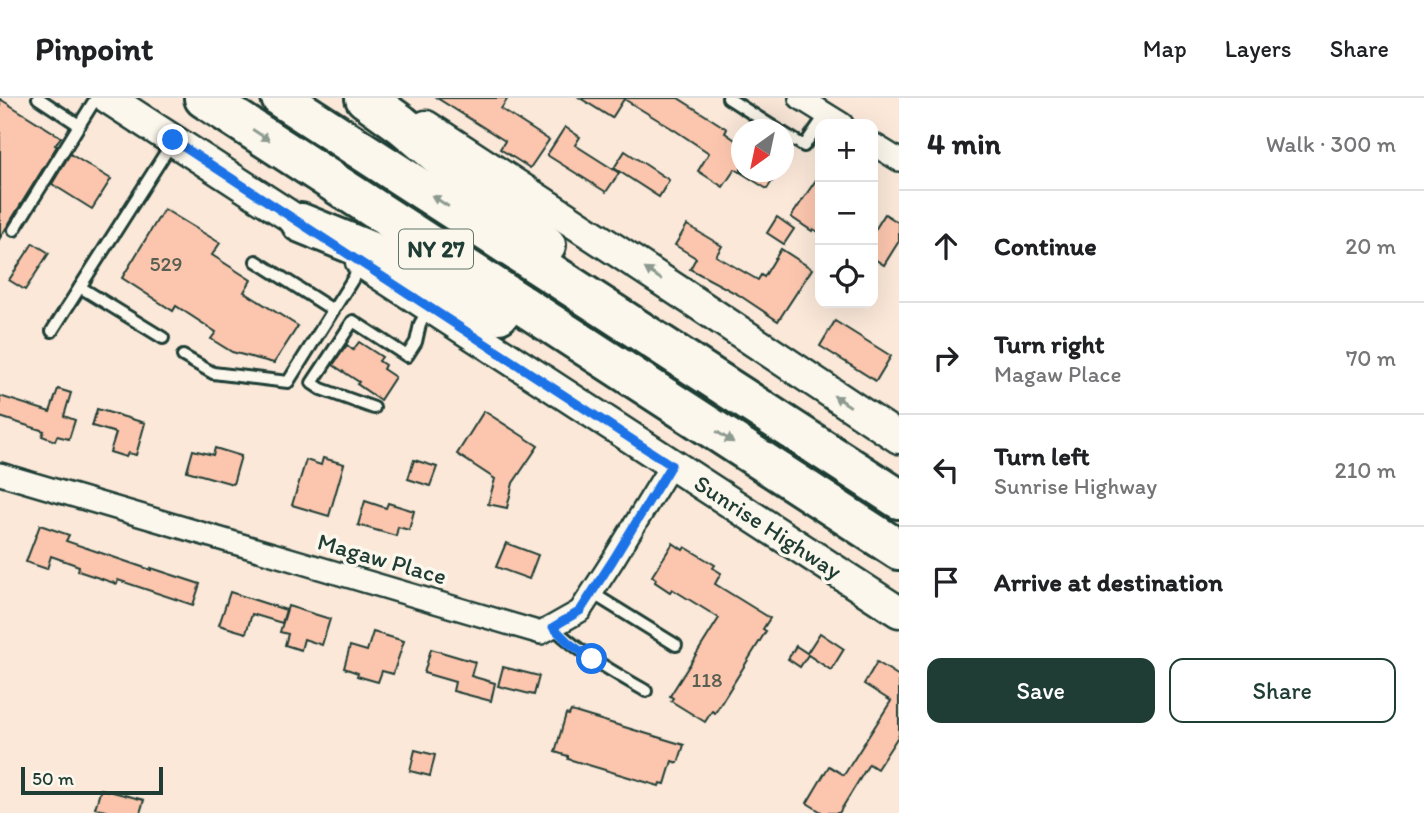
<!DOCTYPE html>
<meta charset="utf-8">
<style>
:root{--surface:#fff;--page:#f2f2f2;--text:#202124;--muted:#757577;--line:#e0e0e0;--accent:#1f3d34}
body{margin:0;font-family:Itim,sans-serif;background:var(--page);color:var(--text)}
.controls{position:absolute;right:21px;top:21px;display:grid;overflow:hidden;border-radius:14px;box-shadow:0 7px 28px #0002}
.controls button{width:63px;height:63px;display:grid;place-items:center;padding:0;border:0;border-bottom:2px solid var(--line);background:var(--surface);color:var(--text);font:35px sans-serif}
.compass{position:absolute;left:731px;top:21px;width:63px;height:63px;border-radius:50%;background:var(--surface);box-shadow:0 7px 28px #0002;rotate:213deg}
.scale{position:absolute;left:21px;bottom:18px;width:142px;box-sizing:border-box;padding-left:7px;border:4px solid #1f3d34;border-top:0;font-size:19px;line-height:24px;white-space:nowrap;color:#1f3d34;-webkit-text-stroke:5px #fbf7ec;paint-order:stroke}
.stop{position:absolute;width:21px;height:21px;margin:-16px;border:5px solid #1a73e8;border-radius:50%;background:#fff}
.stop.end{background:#1a73e8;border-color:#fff;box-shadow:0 2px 7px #0008}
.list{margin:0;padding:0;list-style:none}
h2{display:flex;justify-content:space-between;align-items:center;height:91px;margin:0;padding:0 28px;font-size:30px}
h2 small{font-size:23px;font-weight:400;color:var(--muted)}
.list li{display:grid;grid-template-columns:46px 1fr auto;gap:21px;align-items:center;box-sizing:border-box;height:112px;padding:0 28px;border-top:2px solid var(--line)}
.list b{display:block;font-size:26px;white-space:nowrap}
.list p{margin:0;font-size:23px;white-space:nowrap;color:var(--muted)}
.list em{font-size:23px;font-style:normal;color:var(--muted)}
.actions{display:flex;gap:14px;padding:21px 28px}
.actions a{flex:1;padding:16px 0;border:2px solid var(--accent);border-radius:14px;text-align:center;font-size:24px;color:var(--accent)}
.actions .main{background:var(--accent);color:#fff}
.icon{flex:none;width:38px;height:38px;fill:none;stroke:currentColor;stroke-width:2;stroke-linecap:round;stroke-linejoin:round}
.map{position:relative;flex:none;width:899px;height:715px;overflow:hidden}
header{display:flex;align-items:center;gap:42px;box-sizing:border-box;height:98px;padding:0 35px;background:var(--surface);border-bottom:2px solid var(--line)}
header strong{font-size:33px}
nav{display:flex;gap:38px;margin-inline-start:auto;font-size:24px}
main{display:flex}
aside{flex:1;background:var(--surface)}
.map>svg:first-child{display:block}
.building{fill:#fcc6ae;stroke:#1f3d34;stroke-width:2}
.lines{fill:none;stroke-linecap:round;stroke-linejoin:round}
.service-casing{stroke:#1f3d34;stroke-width:16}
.minor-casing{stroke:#1f3d34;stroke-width:26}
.secondary-casing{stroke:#1f3d34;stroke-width:35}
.motorway-casing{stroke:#1f3d34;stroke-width:44}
.service{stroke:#fbf7ec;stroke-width:10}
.minor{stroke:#fbf7ec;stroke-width:21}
.secondary{stroke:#fbf7ec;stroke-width:30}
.motorway{stroke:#fbf7ec;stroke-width:38}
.oneway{fill:#8d9a90}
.route{stroke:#1a73e8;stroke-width:9}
.labels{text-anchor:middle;stroke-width:7;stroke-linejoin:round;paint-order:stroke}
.number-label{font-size:21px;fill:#565f52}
.shield{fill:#fbf7ec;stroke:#61756b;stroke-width:2}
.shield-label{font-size:23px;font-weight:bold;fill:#1f3d34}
.street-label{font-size:24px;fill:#1f3d34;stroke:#fbf7ec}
</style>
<header>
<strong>Pinpoint</strong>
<nav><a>Map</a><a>Layers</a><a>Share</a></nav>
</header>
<main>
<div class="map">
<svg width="899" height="715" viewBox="0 0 899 715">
<rect width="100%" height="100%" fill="#fbe8d9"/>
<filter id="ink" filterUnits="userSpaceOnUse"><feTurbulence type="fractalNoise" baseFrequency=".0143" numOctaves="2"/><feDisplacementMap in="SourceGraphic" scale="14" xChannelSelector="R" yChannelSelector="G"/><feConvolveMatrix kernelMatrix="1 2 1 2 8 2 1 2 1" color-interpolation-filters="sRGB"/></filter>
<g filter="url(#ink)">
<g class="building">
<path d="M437 0H508L501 11 549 42 530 70 500 51 505 43Z"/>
<path d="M580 0H678L727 31 725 35 741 46V74H778L767 91 735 71 723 89 698 73 709 55 676 33 624 1 612 20Z"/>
<path d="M0 1 61 39 55 47 57 48 0 140Z"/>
<path d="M565 29 580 39 575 47 619 75 606 94 547 57Z"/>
<path d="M625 53 669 82 659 99 614 70Z"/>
<path d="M70 56 111 81 92 111 52 86Z"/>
<path d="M820 76V135L813 131 812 133 791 119Z"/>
<path d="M164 111 220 145 212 157 251 182 244 194 298 228 274 265 232 254 211 241 216 234 176 208 173 213 122 180Z"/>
<path d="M885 116 899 125V143L884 167 873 160V135Z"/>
<path d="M777 119 794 131 784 146 767 135Z"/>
<path d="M687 127 722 148 716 158 758 182 761 177 764 179 781 151 812 171 778 223 739 197 690 171 696 160 675 147Z"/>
<path d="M33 145 49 155 25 192 9 182Z"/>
<path d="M835 223 891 258 876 283 820 248Z"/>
<path d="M359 244 382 259 379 263 385 267 383 271 395 279 380 302 357 286 359 284 333 267 347 247 353 252Z"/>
<path d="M58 291 71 295 64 318 75 322 69 341 57 338 55 343 42 338 44 333 0 319V298L50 314Z"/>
<path d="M97 311 145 325 136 357 128 355 126 359 110 354 116 335 92 328Z"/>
<path d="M484 313 538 348 513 385 507 410 488 406 495 381 457 356Z"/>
<path d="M215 350 241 358 233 386 187 373 193 352 213 357Z"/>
<path d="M323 360 344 366 329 418 292 407 306 362 321 367Z"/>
<path d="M414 362 437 369 430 388 408 381Z"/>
<path d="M365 403 386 410 388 405 414 413 409 432 398 429 396 438 358 427Z"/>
<path d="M40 427 69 437 66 443 151 472V470L200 486 193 507 118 482 117 486 78 473 79 468 51 458 47 471 26 464Z"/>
<path d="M506 445 538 457 529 481 496 469Z"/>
<path d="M673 445 683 452 685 449 715 467 713 470 721 475 715 486 770 520 763 531 766 533 715 615 712 613 705 624 671 603 673 600 670 598 719 520 672 491 670 494 655 484 656 481 652 478Z"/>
<path d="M230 494 286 512 282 525 252 516 246 535 219 527Z"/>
<path d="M288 508 330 521 322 547 304 541 301 552 285 547 288 536 280 534Z"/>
<path d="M373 534 404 543 393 576 382 573 378 584 357 578 358 575 344 570 350 548 367 553Z"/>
<path d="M820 535 844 551 831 572 808 557 800 569 788 561 796 548 807 555Z"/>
<path d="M431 551 475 564 471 578 495 585 491 603 453 593 455 584 424 575Z"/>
<path d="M877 564 899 578V637L877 671 869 666 839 715H823L807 705 829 668 844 677 891 603 864 586Z"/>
<path d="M503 569 539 578 534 597 498 588Z"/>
<path d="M571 613 684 647 678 665 672 663 665 686 660 685 659 688 568 661V658L555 654 566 616 569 617Z"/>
<path d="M415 652 435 657 430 678 410 673Z"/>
<path d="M101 691 144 702 140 715H112L95 710Z"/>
</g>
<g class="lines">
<defs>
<g id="service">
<path d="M38 0 79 27"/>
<path d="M728 0 778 32"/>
<path d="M783 35 804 48 826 16"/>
<path d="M14 132 96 0"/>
<path d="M256 163 333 212"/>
<path d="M80 189 163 240"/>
<path d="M52 233 173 43"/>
<path d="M183 258 213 275 288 284 361 168"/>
<path d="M374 310 321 291 312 285 353 223 407 258 416 244 420 226 429 210"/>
<path d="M592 495 676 547"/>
<path d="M553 529C581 556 613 574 646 593"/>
</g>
<g id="minor">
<path d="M800 0 842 26"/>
<path d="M873 46 899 62"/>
<path d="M0 376 541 535 580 513 613 462 671 367"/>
</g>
<g id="secondary">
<path d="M108 0 319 137"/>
<path d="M426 28 692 202 899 340"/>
<path d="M361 164 899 514"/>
</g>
<g id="motorway">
<path d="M204 0 899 452"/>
<path d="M281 0 899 401"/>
<path d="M365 0 401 26 546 147"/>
<path d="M301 125 377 156 499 216"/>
</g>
</defs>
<use href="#service" class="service-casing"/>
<use href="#minor" class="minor-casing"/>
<use href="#secondary" class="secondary-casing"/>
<use href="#motorway" class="motorway-casing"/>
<use href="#service" class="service"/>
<use href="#minor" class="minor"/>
<use href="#secondary" class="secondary"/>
<use href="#motorway" class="motorway"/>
</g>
<defs><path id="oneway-solid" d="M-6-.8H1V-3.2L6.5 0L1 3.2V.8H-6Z" transform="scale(1.75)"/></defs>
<g class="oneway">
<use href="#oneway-solid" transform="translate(261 37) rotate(33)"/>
<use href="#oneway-solid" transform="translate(440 103) rotate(-147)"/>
<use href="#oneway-solid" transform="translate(653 176) rotate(-147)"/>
<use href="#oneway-solid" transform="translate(842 303) rotate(-147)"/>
<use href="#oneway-solid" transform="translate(725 339) rotate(33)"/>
</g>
</g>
<g class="lines" filter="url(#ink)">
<path class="route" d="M173 42 671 367 613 462 580 513 553 529 569 545 592 561"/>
</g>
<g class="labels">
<g class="number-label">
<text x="166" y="173">529</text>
<text x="707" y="589">118</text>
</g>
<rect class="shield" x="399" y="131.5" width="74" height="39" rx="5"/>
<g class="shield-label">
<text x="436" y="159">NY 27</text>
</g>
<g class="street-label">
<text transform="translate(768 429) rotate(33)" y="8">Sunrise Highway</text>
<text transform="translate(382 461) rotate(16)" y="8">Magaw Place</text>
</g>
</g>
</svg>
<div class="controls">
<button>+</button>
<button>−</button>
<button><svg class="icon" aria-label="locate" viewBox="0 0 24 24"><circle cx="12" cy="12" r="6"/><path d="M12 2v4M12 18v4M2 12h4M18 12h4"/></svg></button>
</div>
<svg class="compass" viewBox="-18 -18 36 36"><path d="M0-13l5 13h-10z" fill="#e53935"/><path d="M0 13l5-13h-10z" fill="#757577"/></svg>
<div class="scale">50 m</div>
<div class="stop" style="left:592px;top:561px"></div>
<div class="stop end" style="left:173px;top:42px"></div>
</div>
<aside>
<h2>4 min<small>Walk · 300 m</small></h2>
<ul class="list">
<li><svg class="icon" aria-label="ahead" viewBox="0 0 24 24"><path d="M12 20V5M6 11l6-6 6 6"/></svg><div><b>Continue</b></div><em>20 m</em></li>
<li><svg class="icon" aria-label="right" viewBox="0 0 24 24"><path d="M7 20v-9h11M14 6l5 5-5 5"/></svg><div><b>Turn right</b><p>Magaw Place</p></div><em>70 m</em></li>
<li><svg class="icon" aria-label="left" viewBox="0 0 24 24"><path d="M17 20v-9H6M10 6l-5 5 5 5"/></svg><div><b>Turn left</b><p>Sunrise Highway</p></div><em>210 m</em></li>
<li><svg class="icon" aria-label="arrive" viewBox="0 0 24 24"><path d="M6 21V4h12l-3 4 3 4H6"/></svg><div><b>Arrive at destination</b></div></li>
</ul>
<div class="actions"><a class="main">Save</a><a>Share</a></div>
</aside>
</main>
